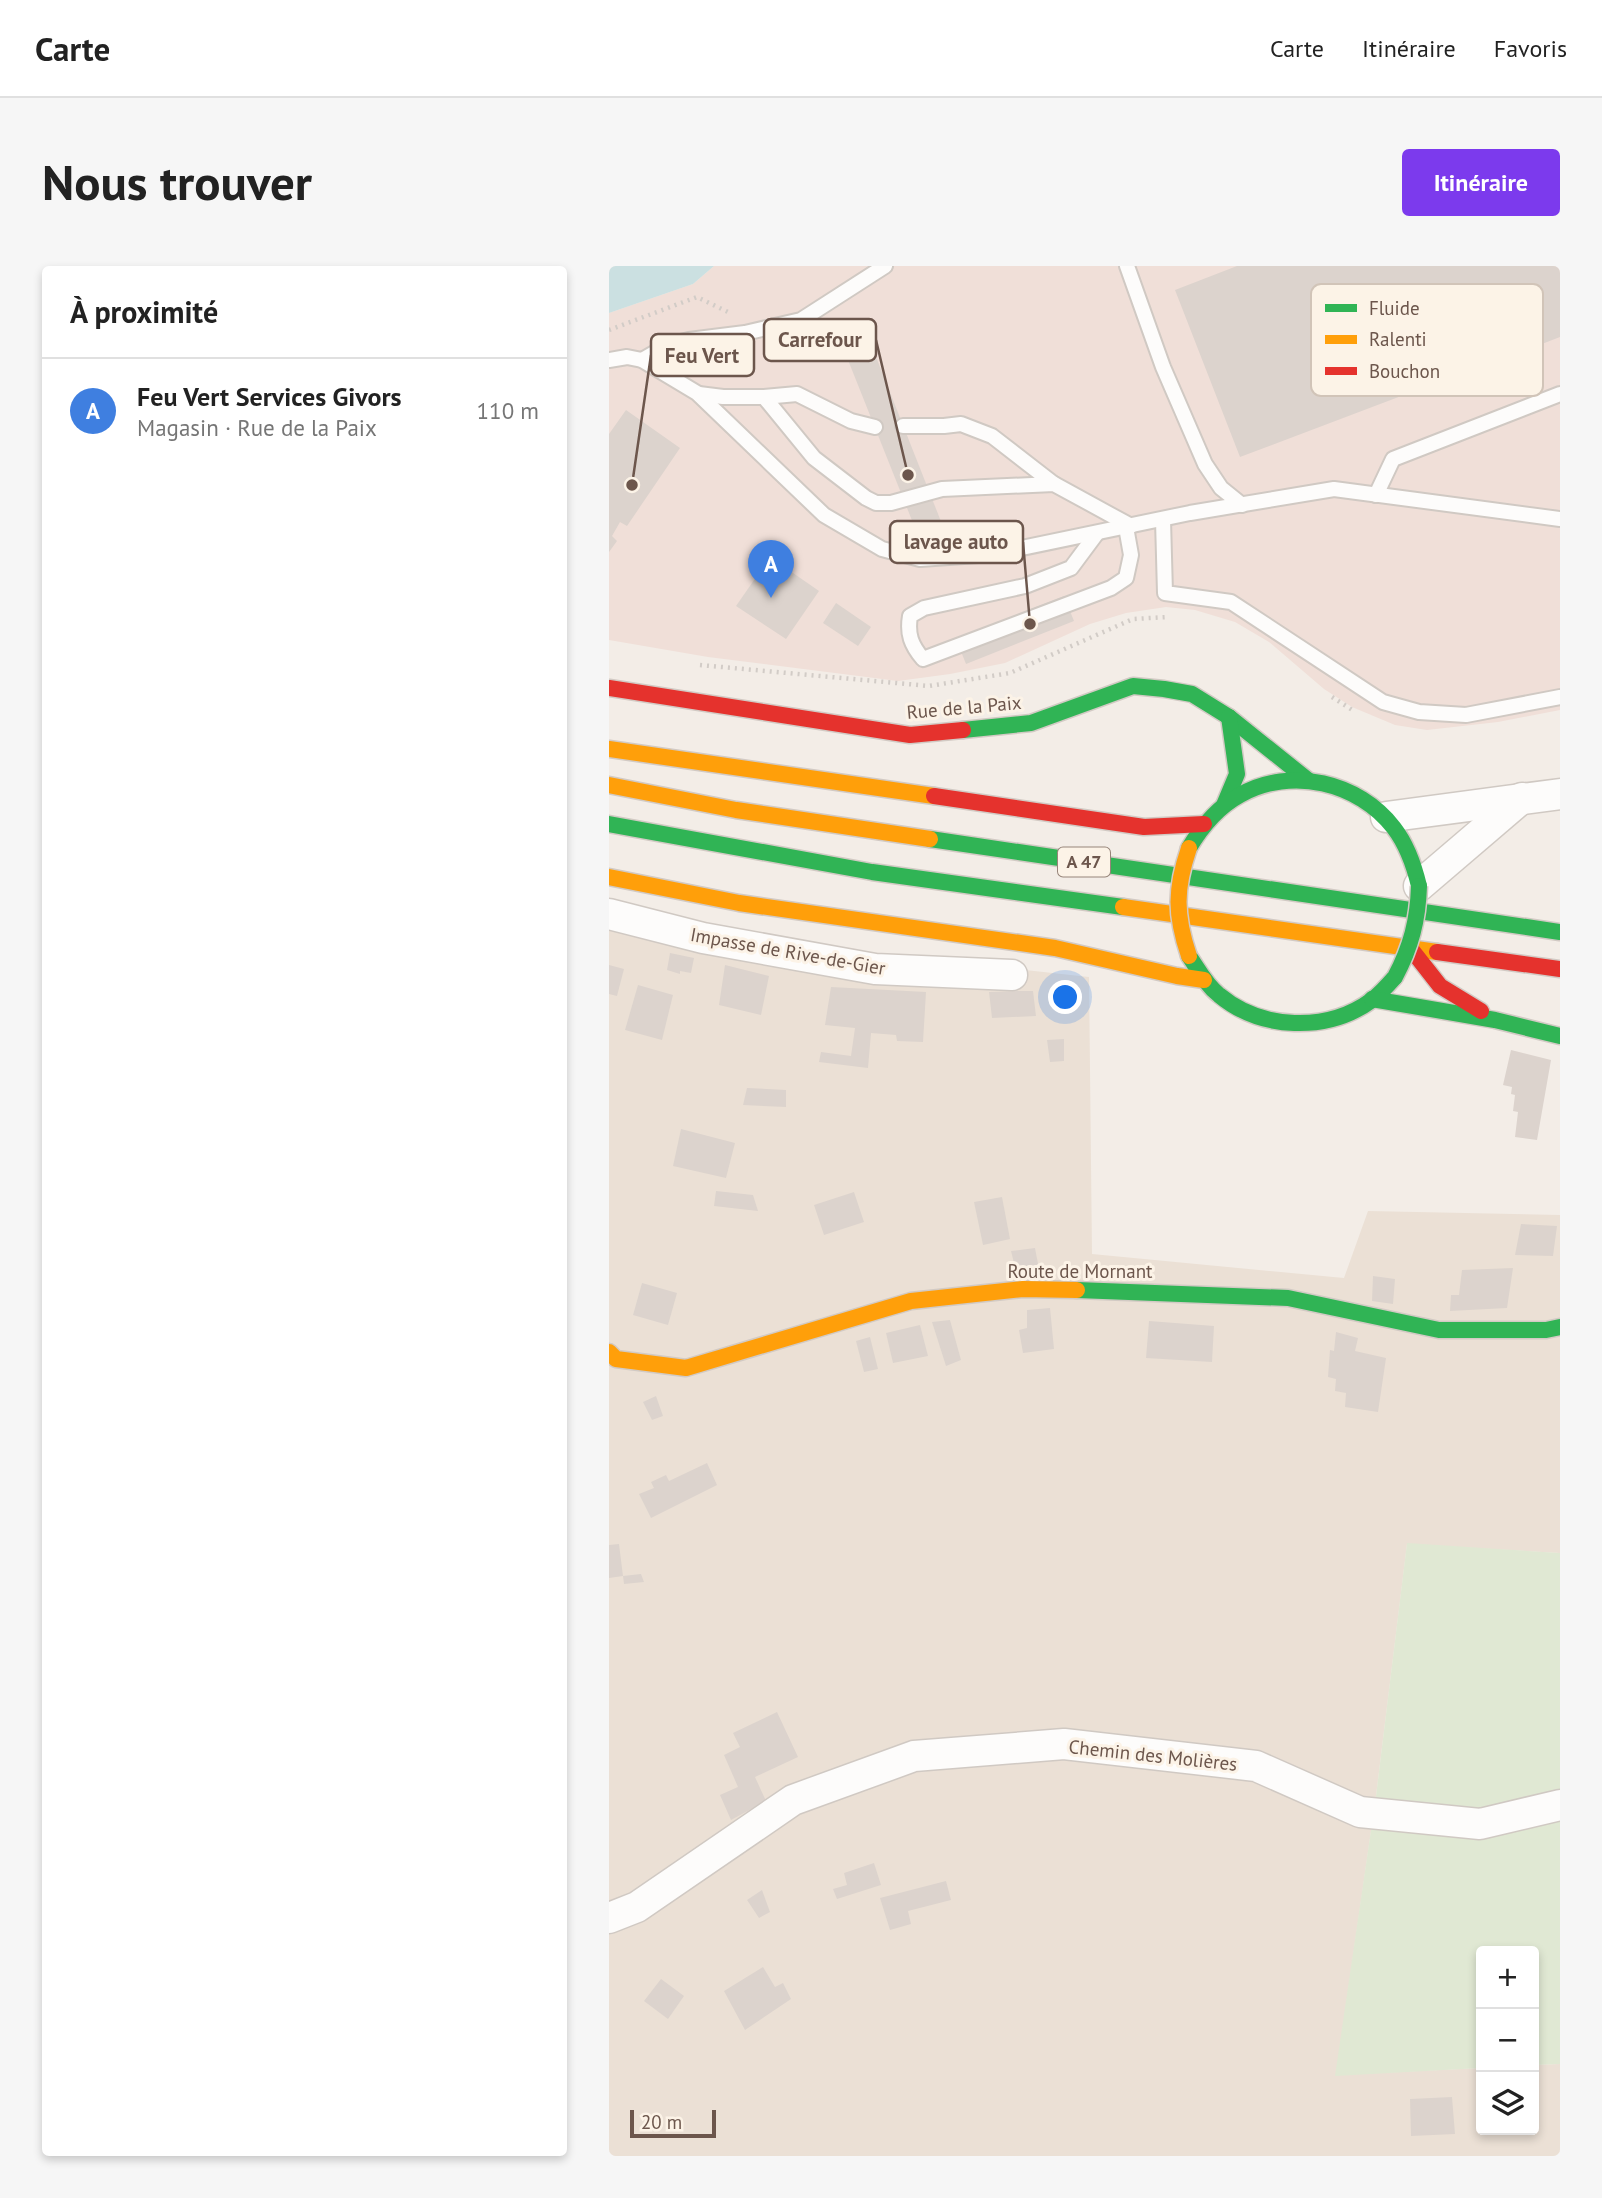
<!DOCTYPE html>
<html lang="fr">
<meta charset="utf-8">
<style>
:root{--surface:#fff;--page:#f6f6f6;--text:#222;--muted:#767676;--line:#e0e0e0;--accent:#7c3aed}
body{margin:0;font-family:"PT Sans",sans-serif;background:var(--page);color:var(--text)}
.controls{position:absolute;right:21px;bottom:21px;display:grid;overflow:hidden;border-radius:7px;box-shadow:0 4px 10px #0003}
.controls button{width:63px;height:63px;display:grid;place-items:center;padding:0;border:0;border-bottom:2px solid var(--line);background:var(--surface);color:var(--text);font:35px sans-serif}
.scale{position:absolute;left:21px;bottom:18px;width:86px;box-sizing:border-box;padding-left:7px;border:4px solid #6c564c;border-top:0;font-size:19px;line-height:24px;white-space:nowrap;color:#6c564c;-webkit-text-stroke:5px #fcf3e7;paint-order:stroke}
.you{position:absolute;left:457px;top:732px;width:24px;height:24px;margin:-18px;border:5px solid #fff;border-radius:50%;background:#1a73e8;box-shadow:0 0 0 10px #1a73e833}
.badge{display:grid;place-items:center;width:46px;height:46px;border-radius:50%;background:var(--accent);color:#fff;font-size:23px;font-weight:700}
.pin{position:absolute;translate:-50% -58px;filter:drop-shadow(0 2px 4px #0008)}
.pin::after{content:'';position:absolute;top:37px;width:24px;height:21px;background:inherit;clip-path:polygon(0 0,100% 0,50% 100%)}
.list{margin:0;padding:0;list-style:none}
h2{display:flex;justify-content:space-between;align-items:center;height:91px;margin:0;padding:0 28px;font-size:30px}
h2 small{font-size:23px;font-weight:400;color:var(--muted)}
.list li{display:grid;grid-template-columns:46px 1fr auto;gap:21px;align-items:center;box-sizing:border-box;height:105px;padding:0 28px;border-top:2px solid var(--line)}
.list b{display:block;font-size:26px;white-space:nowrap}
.list p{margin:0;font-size:23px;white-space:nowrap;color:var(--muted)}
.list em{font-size:23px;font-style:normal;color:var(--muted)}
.icon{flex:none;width:38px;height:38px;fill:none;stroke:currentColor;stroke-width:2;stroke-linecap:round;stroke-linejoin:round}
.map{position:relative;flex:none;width:951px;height:1890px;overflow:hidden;border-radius:7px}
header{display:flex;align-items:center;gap:42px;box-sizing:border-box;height:98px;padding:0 35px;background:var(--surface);border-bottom:2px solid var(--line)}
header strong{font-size:33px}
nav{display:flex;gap:38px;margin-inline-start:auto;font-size:24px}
.intro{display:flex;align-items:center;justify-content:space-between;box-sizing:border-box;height:168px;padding:0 42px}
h1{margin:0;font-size:49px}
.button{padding:18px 32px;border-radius:7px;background:var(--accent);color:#fff;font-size:24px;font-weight:700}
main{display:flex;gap:42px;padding:0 42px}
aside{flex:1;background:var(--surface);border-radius:7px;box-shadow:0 4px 10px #0003}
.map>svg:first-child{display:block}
.residential{fill:#ebe0d5}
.commercial{fill:#f0dfd8}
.green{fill:#e0e8d3}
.water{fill:#cbe0e1}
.building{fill:#dcd3cd}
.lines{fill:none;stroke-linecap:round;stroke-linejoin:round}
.lane-casing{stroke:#d0c9c3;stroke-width:18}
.street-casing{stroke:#d0c9c3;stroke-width:33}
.fast-casing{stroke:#d2cac4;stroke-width:19}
.slow-casing{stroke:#d2cac4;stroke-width:19}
.jam-casing{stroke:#d2cac4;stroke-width:19}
.path{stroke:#d2ccc7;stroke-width:4.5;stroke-dasharray:2 5;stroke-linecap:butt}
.lane{stroke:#fdfcfb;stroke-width:14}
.street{stroke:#fdfcfb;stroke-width:30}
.fast{stroke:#30b455;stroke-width:16}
.slow{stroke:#ff9f0a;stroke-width:16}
.jam{stroke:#e5322d;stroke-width:16}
.fast-bridge-casing{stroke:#d2cac4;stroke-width:19;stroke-linecap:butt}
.slow-bridge-casing{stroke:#d2cac4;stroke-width:19;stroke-linecap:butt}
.fast-bridge{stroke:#30b455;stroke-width:16}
.slow-bridge{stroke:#ff9f0a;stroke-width:16}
.labels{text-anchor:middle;stroke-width:6;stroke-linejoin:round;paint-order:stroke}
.shield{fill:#fcf3e7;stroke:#97857a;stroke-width:2}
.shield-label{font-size:18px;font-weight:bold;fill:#6c564c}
.street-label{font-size:19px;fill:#6c564c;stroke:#fcf3e7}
.key{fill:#fcf3e7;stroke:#d1c4b8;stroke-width:2}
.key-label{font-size:19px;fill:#6c564c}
.leader{fill:none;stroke:#6c564c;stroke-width:2.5}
.callout-dot{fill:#6c564c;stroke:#fcf3e7;stroke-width:2.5}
.callout{fill:#fcf3e7;stroke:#6c564c;stroke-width:2.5}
.callout-label{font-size:21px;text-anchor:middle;font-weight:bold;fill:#6c564c}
</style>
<header>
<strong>Carte</strong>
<nav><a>Carte</a><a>Itinéraire</a><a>Favoris</a></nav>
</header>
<div class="intro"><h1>Nous trouver</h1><a class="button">Itinéraire</a></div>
<main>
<aside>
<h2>À proximité<small></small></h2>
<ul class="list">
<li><span class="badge" style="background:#3f7fe0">A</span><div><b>Feu Vert Services Givors</b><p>Magasin · Rue de la Paix</p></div><em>110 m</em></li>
</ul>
</aside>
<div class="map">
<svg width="951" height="1890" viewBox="0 0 951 1890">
<rect width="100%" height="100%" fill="#f3ede7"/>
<path class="residential" d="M0 634 192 679 480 711 483 988 735 1012 759 945 951 949V1287L798 1278 767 1530 727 1809 872 1802V1864H925V1799L951 1798V1890H0Z"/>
<path class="commercial" d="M105 0H951V444L889 456 818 464 786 459 743 441 715 423 660 376 626 356 586 344 557 341 517 347 481 358 396 397 341 408 289 415 99 391 0 374V47L84 18Z"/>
<path class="green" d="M798 1277 951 1287V1798L925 1799V1685H872V1802L726 1810 767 1530Z"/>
<path class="water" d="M0 0H105L84 18 0 47Z"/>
<g class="building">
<path d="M628 0H951V71L925 81 921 76 903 84 884 76 895 98 859 112 851 94 845 110 631 191 566 24Z"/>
<path d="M260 73 333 258 308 267 235 84Z"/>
<path d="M17 144 71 182 18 260 11 256 3 270 8 275 0 286V168Z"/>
<path d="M161 291 210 325 177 373 127 340Z"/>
<path d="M455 330 465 355 357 398 347 373Z"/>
<path d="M227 337 262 361 249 380 214 357Z"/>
<path d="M61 687 85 692 82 707 71 705V708L58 704Z"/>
<path d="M0 699 15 703 8 730 0 728Z"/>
<path d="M116 699 160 710 152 749 110 739Z"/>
<path d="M29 719 64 729 53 774 16 764Z"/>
<path d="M222 721 317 726 314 776 288 775 287 769 262 767 259 802 210 796 212 786 242 790 246 762 216 759Z"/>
<path d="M410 725H424L427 750 383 752 380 726Z"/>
<path d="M455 773V795L441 796 438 774Z"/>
<path d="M902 784 942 794 928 874 906 871 909 846 904 845 906 829 902 828 903 821 894 819Z"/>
<path d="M138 822 177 824V841L134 839Z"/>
<path d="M72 863 126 877 117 912 64 900Z"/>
<path d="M107 925 144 929 149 945 105 940Z"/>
<path d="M245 926 255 956 215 969 205 939Z"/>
<path d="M393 931 401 973 374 979 365 936Z"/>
<path d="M912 958 948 960 944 990 906 989Z"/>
<path d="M426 982 430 1003 407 1005 402 985Z"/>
<path d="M904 1002 898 1042 841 1045 842 1029H850L853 1004Z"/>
<path d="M764 1010 786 1013 784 1038 763 1035Z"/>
<path d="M33 1017 68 1027 59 1059 24 1049Z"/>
<path d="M441 1042 445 1083 414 1087 410 1064 418 1062V1044Z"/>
<path d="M341 1054 352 1094 337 1100 323 1056Z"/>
<path d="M540 1055 605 1060 603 1096 537 1092Z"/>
<path d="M311 1059 319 1090 284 1097 277 1067Z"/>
<path d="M727 1066 749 1072 746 1085 777 1092 769 1146 736 1141 737 1127 726 1125 727 1113 719 1111 721 1084 725 1085Z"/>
<path d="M261 1071 269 1103 255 1106 247 1075Z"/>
<path d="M47 1130 54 1150 43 1154 34 1136Z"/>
<path d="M98 1197 108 1219 42 1252 30 1228 45 1222 42 1216 57 1209 60 1215Z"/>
<path d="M10 1278 14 1310 0 1312V1279Z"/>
<path d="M32 1308 35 1316 15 1318 14 1310Z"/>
<path d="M168 1446 189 1491 146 1511 157 1535 122 1554 111 1529 129 1521 115 1489 131 1481 124 1467Z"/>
<path d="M265 1597 272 1619 228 1633 224 1623 238 1619 235 1607Z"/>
<path d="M337 1615 342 1634 299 1645 302 1658 281 1664 271 1632Z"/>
<path d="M153 1624 161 1646 150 1652 138 1634Z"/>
<path d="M154 1701 166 1721 174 1717 182 1733 136 1764 115 1725Z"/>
<path d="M52 1713 75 1730 59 1753 35 1735Z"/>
<path d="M843 1831 846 1868 802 1870 801 1833Z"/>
</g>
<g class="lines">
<defs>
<g id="lane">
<path d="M518 0 554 101 596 198 612 222 633 239"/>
<path d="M0 94 18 91 33 94 88 127 215 249 273 283 311 293 384 288 581 247 725 223 951 253"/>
<path d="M33 94 59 79 80 74 136 67 192 54 276 0"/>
<path d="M90 128 114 131H155L205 192 257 232 267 237H282L333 223 445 218 522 260"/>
<path d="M155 131 188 128 242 155 266 161"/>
<path d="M294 160H335L352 158 383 170 445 218"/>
<path d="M767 229 784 193 951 128"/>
<path d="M554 254 556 327 622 336 774 436 810 446 857 449 951 431"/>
<path d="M488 267 462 302 416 320 315 342 301 350C298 368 302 379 314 393L502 322 517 312 522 289 517 261"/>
</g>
<g id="street">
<path d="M777 551 951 528"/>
<path d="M810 620 913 532"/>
<path d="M0 648 94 672 266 703 403 709"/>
<path d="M0 1652 28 1641 184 1534 305 1490 455 1478 647 1500 751 1546 871 1558 951 1539"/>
</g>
<g id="fast">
<path d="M354 464 422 457 524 420 555 423 583 428 620 451 700 515"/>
<path d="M615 539 628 508 620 451"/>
<path d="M0 558 263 606 514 641"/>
<path d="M321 573 951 666"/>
<path d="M580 582C593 560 609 541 631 529 682 500 750 516 785 562 798 579 805 599 810 620"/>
<path d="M580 690C589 703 597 719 610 729 652 764 718 767 763 734 771 728 779 719 786 711"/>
<path d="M763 733 886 754 951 770"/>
<path d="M468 1024 679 1032 830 1064H937L951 1061"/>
</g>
<g id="slow">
<path d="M0 483 325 530"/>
<path d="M0 519 127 544 321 573"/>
<path d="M0 611 130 637 446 682 568 710 595 714"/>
<path d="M514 641 828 686"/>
<path d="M0 1086 7 1093 77 1102 302 1035 414 1023 468 1024"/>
</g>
<g id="jam">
<path d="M0 422 301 469 354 464"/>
<path d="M325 530 535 561 595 558"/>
<path d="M802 683 831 720 872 745"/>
<path d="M828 686 951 703"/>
</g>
</defs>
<use href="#lane" class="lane-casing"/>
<use href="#street" class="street-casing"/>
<use href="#fast" class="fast-casing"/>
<use href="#slow" class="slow-casing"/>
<use href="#jam" class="jam-casing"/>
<g class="path">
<path d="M0 64 88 31 121 47"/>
<path d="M91 399 320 420 401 407 524 353 559 351"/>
<path d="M723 431 745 445"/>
</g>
<use href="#lane" class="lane"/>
<use href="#street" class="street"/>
<use href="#fast" class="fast"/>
<use href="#slow" class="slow"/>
<use href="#jam" class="jam"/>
<defs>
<path id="fast-bridge" d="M786 711C802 681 809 654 810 620"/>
<path id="slow-bridge" d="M580 582C566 623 566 649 580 690"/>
</defs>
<use href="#fast-bridge" class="fast-bridge-casing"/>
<use href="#slow-bridge" class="slow-bridge-casing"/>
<use href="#fast-bridge" class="fast-bridge"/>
<use href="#slow-bridge" class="slow-bridge"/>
</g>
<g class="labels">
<rect class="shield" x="449" y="581.5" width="52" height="29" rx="5"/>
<g class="shield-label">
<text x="475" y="602">A 47</text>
</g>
<g class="street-label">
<text transform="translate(355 441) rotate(-5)" y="7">Rue de la Paix</text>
<text transform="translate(179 685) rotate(10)" y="7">Impasse de Rive-de-Gier</text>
<text x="471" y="1012">Route de Mornant</text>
<text transform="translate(544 1489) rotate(6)" y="7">Chemin des Molières</text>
</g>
</g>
<rect x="702" y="18" width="232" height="112" rx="10" class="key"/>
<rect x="716" y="38" width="32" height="8" fill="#30b455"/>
<rect x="716" y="69" width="32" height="9" fill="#ff9f0a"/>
<rect x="716" y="101" width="32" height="8" fill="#e5322d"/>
<g class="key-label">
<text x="760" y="49">Fluide</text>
<text x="760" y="80">Ralenti</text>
<text x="760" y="112">Bouchon</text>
</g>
<path class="leader" d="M299 209L267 74M23 219L42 89M421 358L414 276"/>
<g class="callout-dot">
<circle cx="299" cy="209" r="7"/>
<circle cx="23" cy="219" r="7"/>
<circle cx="421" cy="358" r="7"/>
</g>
<g class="callout">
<rect x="155" y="53" width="112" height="42" rx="7"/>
<rect x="42" y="68" width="103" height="42" rx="7"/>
<rect x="281" y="255" width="133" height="42" rx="7"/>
</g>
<g class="callout-label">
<text x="211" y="81">Carrefour</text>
<text x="93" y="97">Feu Vert</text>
<text x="347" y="283">lavage auto</text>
</g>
</svg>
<div class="controls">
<button>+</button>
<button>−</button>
<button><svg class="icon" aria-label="layers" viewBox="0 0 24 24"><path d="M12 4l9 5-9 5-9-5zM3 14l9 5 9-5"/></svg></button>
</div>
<div class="scale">20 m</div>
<div class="you"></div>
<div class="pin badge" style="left:162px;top:332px;background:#3f7fe0">A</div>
</div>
</main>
